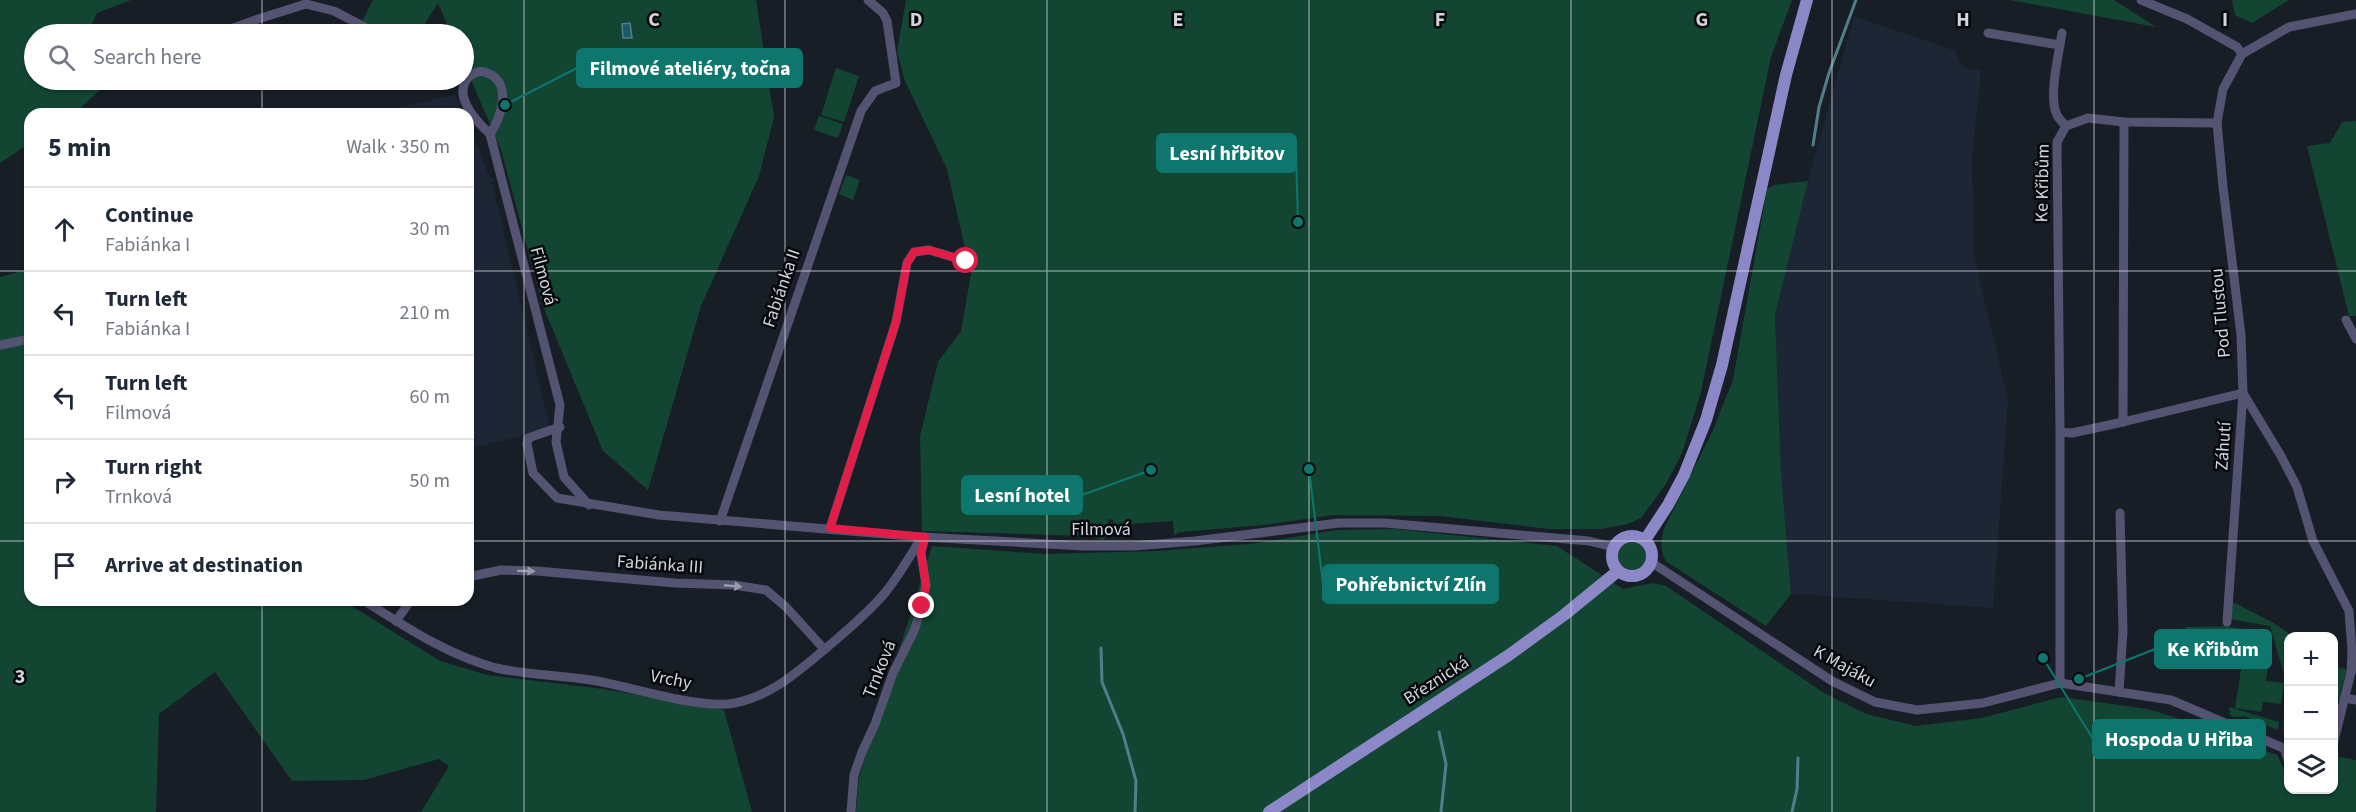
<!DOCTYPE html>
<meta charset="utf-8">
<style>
:root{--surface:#fff;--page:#f2f2f3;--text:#1f2937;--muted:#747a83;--line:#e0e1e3}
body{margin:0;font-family:"Source Sans 3",sans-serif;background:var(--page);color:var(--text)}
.controls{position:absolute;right:18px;bottom:18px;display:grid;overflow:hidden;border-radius:12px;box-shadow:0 2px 4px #0004}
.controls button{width:54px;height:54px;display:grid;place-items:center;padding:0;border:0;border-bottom:2px solid var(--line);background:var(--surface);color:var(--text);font:30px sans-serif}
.stop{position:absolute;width:18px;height:18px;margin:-14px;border:4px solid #e11d48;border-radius:50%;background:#fff}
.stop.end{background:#e11d48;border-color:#fff;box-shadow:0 2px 6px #0008}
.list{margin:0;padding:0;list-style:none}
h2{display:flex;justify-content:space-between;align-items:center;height:78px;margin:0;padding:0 24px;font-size:26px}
h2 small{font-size:20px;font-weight:400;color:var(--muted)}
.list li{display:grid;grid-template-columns:39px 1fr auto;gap:18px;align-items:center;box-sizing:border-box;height:84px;padding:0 24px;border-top:2px solid var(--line)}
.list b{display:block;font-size:22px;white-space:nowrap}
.list p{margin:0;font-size:20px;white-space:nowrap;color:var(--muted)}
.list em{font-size:20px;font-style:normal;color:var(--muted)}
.icon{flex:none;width:33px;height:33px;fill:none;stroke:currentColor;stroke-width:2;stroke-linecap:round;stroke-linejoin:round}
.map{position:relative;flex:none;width:2356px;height:812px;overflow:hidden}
.search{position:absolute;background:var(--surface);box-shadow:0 2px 4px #0004;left:24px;top:24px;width:450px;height:66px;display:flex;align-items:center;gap:15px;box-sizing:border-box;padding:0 21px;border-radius:33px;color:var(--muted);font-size:22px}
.panel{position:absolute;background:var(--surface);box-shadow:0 2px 4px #0004;left:24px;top:108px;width:450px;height:498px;border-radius:18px}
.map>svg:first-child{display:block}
.built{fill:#1d2634}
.green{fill:#124632}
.water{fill:#1b5868;stroke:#527e8b;stroke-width:1.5}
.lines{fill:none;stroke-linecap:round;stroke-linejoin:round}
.stream{stroke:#527e8b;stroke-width:3}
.minor{stroke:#545372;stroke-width:9}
.major{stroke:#8c88c7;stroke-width:12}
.oneway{fill:#999bac}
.route{stroke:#e11d48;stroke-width:8}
.grid{fill:none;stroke:#d2d6dc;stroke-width:1.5;stroke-opacity:0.55}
.labels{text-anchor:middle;stroke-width:5;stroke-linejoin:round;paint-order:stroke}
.street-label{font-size:18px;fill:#d2d6dc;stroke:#06080c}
.grid-label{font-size:20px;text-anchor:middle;font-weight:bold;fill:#d2d6dc;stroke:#06080c;stroke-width:5;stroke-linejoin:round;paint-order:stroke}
.leader{fill:none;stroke:#0f766e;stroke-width:2}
.callout-dot{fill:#0f766e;stroke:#06080c;stroke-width:2}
.callout{fill:#0f766e;stroke:#0f766e;stroke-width:2}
.callout-label{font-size:20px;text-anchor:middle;font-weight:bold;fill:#fff}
</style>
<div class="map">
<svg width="2356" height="812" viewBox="0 0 2356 812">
<rect width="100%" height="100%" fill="#181e26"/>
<g class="built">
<path d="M1854 16 1956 51 1962 67 1981 71 1972 159 1974 256 2008 400 1993 608 1791 594 1781 473 1775 315 1808 181Z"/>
<path d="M455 95 463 114H371Z"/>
<path d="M468 124 490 177 494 179 492 183 550 429 468 449Z"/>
</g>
<g class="green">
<path d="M0 0H131L97 13 87 34H34V80H111L74 114H30V143L0 163Z"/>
<path d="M373 0H756L774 117 759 176 701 306 648 490 603 451 543 306 501 150 464 63V34H451L438 3 418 34H364L357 31Z"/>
<path d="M906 0H1792L1771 57 1701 392 1682 453 1666 484 1641 518 1628 524 1601 529H1549L1440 516 1333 515 1263 525 1180 532 1174 535 1173 521 1117 525 1113 523V520L1108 519V535L1103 540 1089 536 922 531 920 436 938 362 961 331 971 274 947 169 905 81 897 52Z"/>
<path d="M2010 0H2114L2156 27Z"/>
<path d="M2232 0H2289L2252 23 2235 15Z"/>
<path d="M836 68 859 76 844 122 821 115Z"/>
<path d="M819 116 843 124 838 138 814 130Z"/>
<path d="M2356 121V316H2349L2307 146 2330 143 2342 122Z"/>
<path d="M846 175 860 180 853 200 839 194Z"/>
<path d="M1808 181 1775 315 1781 473 1791 594 1766 626 1667 562C1659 552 1661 541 1664 529L1713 430 1733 380 1767 189 1774 185Z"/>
<path d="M30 269V600H342L440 661 487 675 603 689 724 710 752 812H421L449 766 439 759 364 780 292 781 215 672 159 714 156 812H0V277Z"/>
<path d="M1395 529 1557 546 1623 589 1653 583 1666 586 1824 693 1866 714 1916 726 1982 718 2061 697 2148 709 2180 719 2277 755 2288 777V790H2305L2332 795 2331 790H2334V756L2356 760V812H856L859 777 932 546 1045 554 1157 551 1251 544 1337 530Z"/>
<circle cx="1632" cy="556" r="14"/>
<path d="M2231 601 2272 622 2293 636H2288V736L2283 732 2286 681 2270 626 2229 619Z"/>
<path d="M2226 626 2267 633 2272 644 2238 639 2236 646 2201 634 2185 632 2186 627Z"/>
<path d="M2242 663 2268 667 2266 681 2284 683 2281 704 2263 702 2261 712 2235 708Z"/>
<path d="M2334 667 2347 669 2334 717Z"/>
<path d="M2229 707 2279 722 2278 730 2244 716 2232 717 2230 714Z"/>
</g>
<path class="water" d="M630 23 632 38H623L622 24Z"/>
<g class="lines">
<g class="stream">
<path d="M1813 145 1819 107 1829 73 1856 0"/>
<path d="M1101 648 1102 682 1123 734 1136 781 1135 812"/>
<path d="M1439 732 1446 764 1441 812"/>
<path d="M1792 812 1797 789 1798 758"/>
</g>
<g class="minor">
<path d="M2141 0 2187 19 2237 47 2242 54"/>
<path d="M1988 33 2060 45"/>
<path d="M2062 33C2059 53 2048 98 2057 115 2059 119 2063 123 2066 126"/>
<path d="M217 34 258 19 306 4 334 11 378 34"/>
<path d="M490 134C501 119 513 82 487 73 481 70 475 72 470 76 450 94 477 122 490 134L560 405 556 442 564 477 589 505"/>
<path d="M2346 320 2356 339"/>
<path d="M0 345 30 339"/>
<path d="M2123 422 2124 122"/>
<path d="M560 427 528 438 527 444 533 473 557 498 659 515 922 537 1083 546H1134L1195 541 1339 523H1385L1589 541 1613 547"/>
<path d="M2060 432 2072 433 2123 422 2243 393 2227 622"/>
<path d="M720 521 861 111 875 91 896 83 887 21 883 13 868 0"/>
<path d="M830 528 896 322 907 263 914 252 929 250 966 261"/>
<path d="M1651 562 1832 681 1875 702 1917 710 1983 703 2060 683 2171 700 2288 750"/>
<path d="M468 577 501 570 537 571 675 583 734 585 766 590 786 607 824 649"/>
<path d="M363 600C406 627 447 655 496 668 528 675 560 675 591 680 630 686 699 710 735 703 771 696 797 672 824 650 845 632 866 615 884 594 898 577 910 556 922 537"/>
<path d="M396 621 411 600"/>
<path d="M2351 673 2352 651 2349 611 2313 541 2297 487 2281 456 2243 393 2241 335 2223 187 2217 123 2223 89 2242 54 2289 27 2356 14"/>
<path d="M2060 683V432L2057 142 2066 126 2088 118 2124 122 2217 123"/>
<path d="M2119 692 2123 631 2120 513"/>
<path d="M2344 698 2356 700"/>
<path d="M2334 741 2352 668"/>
<path d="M2284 748 2288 760"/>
<path d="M851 812 854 775 862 752 875 724 893 673 914 631 922 606 926 585 921 553 925 537"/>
</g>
<g class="major">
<circle cx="1632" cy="556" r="20"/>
<path d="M1645 540 1668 505 1684 475 1706 420 1722 365 1786 75 1807 0"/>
<path d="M1269 812 1509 655 1564 615 1618 571"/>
</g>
</g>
<defs><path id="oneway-solid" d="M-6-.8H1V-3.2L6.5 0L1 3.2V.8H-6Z" transform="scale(1.5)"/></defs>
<g class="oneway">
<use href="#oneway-solid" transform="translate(526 571) rotate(1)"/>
<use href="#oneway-solid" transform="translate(733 586) rotate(5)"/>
</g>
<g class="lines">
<path class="route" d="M922 606 926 585 921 553 925 537 830 528 896 322 907 263 914 252 929 250 966 261"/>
</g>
<path class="grid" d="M262 0V34M524 0V812M785 0V812M1047 0V812M1309 0V812M1571 0V812M1832 0V812M2094 0V812M262 80V114M0 271H30M468 271H2356M0 541H30M468 541H2356M262 600V812"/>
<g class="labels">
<g class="street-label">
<text transform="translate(2042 183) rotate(-89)" y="6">Ke Křibům</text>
<text transform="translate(544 276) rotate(75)" y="6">Filmová</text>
<text transform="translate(781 288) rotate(-71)" y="6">Fabiánka II</text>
<text transform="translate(2220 313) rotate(-95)" y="6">Pod Tlustou</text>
<text transform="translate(2223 446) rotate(-86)" y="6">Záhutí</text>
<text x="1101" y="535">Filmová</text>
<text transform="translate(660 564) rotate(4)" y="6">Fabiánka III</text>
<text transform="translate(1845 666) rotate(29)" y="6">K Majáku</text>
<text transform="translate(879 669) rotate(-68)" y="6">Trnková</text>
<text transform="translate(671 679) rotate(11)" y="6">Vrchy</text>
<text transform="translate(1436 680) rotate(-33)" y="6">Březnická</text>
</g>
</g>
<g class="grid-label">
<text x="654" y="26">C</text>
<text x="916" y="26">D</text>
<text x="1178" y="26">E</text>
<text x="1440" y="26">F</text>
<text x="1702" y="26">G</text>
<text x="1963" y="26">H</text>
<text x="2225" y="26">I</text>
<text x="20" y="683">3</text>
</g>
<path class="leader" d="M505 105L577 68M1298 222L1296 153M1151 470L1082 495M1309 469L1323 584M2079 679L2155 649M2043 658L2093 739"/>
<g class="callout-dot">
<circle cx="505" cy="105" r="6"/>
<circle cx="1298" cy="222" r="6"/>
<circle cx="1151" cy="470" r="6"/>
<circle cx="1309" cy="469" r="6"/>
<circle cx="2079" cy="679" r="6"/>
<circle cx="2043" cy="658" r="6"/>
</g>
<g class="callout">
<rect x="577" y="49" width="225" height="38" rx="6"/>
<rect x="1157" y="134" width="139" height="38" rx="6"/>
<rect x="962" y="476" width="120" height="38" rx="6"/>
<rect x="1323" y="565" width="175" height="38" rx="6"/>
<rect x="2155" y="630" width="116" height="38" rx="6"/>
<rect x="2093" y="720" width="172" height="38" rx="6"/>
</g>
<g class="callout-label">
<text x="690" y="75">Filmové ateliéry, točna</text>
<text x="1227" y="160">Lesní hřbitov</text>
<text x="1022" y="502">Lesní hotel</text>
<text x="1411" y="591">Pohřebnictví Zlín</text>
<text x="2213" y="656">Ke Křibům</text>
<text x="2179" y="746">Hospoda U Hřiba</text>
</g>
</svg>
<div class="controls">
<button>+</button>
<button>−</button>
<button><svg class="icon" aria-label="layers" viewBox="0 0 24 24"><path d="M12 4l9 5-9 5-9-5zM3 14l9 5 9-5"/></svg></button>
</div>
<div class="stop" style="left:966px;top:261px"></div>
<div class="stop end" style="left:922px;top:606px"></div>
<div class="search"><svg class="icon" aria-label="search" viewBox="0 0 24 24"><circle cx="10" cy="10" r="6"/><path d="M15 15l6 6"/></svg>Search here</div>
<section class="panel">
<h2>5 min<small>Walk · 350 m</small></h2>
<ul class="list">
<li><svg class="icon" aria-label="ahead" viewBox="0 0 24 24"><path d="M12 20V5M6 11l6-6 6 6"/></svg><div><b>Continue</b><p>Fabiánka I</p></div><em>30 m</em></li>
<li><svg class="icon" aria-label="left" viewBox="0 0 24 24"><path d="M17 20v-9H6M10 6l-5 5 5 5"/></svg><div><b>Turn left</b><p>Fabiánka I</p></div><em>210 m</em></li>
<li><svg class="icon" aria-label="left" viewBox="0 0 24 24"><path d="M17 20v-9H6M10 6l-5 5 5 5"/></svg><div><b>Turn left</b><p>Filmová</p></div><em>60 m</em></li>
<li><svg class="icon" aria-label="right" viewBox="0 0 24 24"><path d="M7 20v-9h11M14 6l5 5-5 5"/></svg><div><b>Turn right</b><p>Trnková</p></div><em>50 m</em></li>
<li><svg class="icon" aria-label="arrive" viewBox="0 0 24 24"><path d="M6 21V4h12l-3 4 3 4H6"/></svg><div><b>Arrive at destination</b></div></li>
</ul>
</section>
</div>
